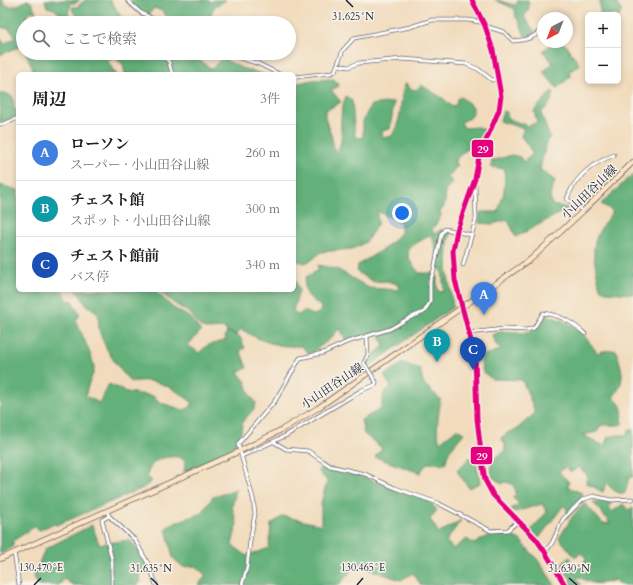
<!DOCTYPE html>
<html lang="ja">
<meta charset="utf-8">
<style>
:root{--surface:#fff;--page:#f6f6f6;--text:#202124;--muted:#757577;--line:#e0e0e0;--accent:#1a73e8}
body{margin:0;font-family:Cardo,"Noto Serif JP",serif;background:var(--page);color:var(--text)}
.controls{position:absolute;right:12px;top:12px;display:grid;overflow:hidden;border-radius:6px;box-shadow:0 2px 6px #0003}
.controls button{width:36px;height:36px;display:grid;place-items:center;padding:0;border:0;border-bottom:1px solid var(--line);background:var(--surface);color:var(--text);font:20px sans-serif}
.compass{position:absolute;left:537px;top:12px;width:36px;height:36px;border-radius:50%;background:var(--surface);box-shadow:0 2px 6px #0003;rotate:222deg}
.you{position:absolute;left:402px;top:213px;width:14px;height:14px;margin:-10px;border:3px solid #fff;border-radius:50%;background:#1a73e8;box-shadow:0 0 0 6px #1a73e833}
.badge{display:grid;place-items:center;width:26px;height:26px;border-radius:50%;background:var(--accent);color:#fff;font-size:13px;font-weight:700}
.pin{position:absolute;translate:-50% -33px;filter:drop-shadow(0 1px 2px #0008)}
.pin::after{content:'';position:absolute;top:21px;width:14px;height:12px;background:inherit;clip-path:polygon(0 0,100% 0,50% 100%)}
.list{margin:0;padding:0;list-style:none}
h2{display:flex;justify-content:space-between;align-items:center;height:52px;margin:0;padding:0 16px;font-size:17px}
h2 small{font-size:13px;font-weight:400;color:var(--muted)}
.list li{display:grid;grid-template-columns:26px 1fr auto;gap:12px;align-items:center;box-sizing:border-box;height:56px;padding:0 16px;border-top:1px solid var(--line)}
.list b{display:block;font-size:15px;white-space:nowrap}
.list p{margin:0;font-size:13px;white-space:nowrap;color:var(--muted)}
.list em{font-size:13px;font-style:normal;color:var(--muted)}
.icon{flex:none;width:22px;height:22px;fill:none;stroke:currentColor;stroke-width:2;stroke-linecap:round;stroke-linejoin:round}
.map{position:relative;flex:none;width:633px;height:585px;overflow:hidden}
.search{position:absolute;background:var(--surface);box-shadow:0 2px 6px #0003;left:16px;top:16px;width:280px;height:44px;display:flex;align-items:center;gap:10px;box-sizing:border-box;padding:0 14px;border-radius:22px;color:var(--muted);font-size:15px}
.panel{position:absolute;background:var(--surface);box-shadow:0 2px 6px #0003;left:16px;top:72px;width:280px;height:220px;border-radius:6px}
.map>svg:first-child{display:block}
.forest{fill:#63b07a;stroke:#42695a}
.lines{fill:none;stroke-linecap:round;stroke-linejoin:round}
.minor-casing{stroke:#6a6368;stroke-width:4.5}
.secondary-casing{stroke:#6a6368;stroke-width:6}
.minor{stroke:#fff;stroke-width:3}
.secondary{stroke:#fde5c5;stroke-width:4.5}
.minor-bridge-casing{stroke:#6a6368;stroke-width:4.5;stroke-linecap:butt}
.minor-bridge{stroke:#fff;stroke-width:3}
.bus-1-casing{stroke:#f7f3e8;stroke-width:8}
.bus-1{stroke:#e5007d;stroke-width:5}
.ticks{fill:none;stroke:#22223b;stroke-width:1.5}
.labels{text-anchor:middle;stroke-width:3;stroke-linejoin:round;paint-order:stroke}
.street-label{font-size:12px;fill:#22223b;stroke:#f7f3e8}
.ticks-label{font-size:10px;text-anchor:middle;fill:#22223b;stroke:#f7f3e8;stroke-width:3;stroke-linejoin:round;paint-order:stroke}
.line-badge{stroke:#f7f3e8;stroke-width:1.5}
.badge-label{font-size:11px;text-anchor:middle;font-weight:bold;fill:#fff}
</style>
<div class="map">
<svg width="633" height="585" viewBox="0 0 633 585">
<rect width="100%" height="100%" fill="#f7f3e8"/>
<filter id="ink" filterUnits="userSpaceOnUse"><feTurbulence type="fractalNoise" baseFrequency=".025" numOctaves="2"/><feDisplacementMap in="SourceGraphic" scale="8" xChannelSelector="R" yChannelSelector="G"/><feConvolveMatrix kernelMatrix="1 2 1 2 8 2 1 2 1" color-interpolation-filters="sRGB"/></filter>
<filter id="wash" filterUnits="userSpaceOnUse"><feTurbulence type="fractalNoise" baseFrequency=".012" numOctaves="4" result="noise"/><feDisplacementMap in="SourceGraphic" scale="16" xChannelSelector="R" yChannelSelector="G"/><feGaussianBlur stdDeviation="0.9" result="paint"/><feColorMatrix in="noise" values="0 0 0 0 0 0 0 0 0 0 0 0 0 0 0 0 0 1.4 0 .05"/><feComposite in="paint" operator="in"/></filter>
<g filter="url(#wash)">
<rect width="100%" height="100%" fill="#f1dbbc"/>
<g class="forest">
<path d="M0 0H4L2 3C11 9 18 6 27 0L31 2 36 12 31 11 27 15V20L32 23 39 17 42 23H23V45L0 55V37L4 44 16 37 9 29 0 27Z"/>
<path d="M45 0H80L76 3H71L68 13 73 21 77 16 73 12 72 7H77L85 0H110L122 18 128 20 131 23H44L40 15 42 14 49 23 60 14 54 9 47 7Z"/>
<path d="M131 0H209L211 2 214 0H226L214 7 207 23H161L167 17 162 11 154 8 150 13V20L129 5Z"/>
<path d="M495 0C502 0 510 6 517 4L518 0H528C530 7 528 11 524 17L536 33 525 36 519 21 516 18 515 9Z"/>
<path d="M600 0H621L616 4 622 11 618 18V15H600Z"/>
<path d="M553 42 565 44 580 65 570 71 569 74 571 76 557 88 543 72 553 63 543 51Z"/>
<path d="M26 53H199L195 57 212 69 222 58 241 68 264 74H125L123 64 113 57 108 61 114 72 117 74H35Z"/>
<path d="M334 79 339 86 331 90 341 102 325 111V118L331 134 335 153C345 142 340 132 341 119 341 111 343 104 346 96L352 101 355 137 363 138V121L371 105 394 102 390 129 382 131 383 138 392 136C395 129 399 122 400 114 402 103 400 94 406 83L411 89 416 90 421 85 444 99 452 107 457 103V99L461 97 473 107V113L470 118 461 122 464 128 478 127 487 131 457 158 455 163 458 165 448 177 452 182 445 191C445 199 447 206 440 211L441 216 432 230 434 234 442 229 437 254 433 239 429 236C406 249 401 250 419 273H434L429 286 432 287 437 275V287L439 292 444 291 442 270 437 268 441 237 444 232 451 231 448 244 447 269 453 307 368 367 365 363 384 346 379 332 346 341 340 328 329 340 310 354 301 346C279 348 260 341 241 329L236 335 226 331 225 328 205 329 199 325 191 314 172 302 159 290H294V277L299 291 293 311 298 315 304 311 314 315 320 312 321 307C310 298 301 292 306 277L318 270V265L337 269 369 288 399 290 397 284 387 281 374 282 357 272 358 265 385 248 401 233V223L377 211 378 223 366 242 352 249 321 252 312 260 305 263 294 260V84L312 80Z"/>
<path d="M552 91 554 93 549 105 541 113 550 138 547 140 540 169 555 181 550 195 552 205 569 208 516 237 508 220 492 224 479 223 480 212H498L504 192 505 169 491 167 492 161 512 155 520 157 523 162 532 155V152L521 136 524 129 500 121 503 111 507 112V118L528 126 537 122 534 111Z"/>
<path d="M0 93H5L13 97 14 110H18V116L7 122H0Z"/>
<path d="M633 174V294L606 292 600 288C592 249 588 244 613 211L601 204Z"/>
<path d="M0 185 18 190V290H63L68 301 72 300 80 315 76 320C79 329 96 363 94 370 92 378 86 387 86 396L99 403 109 384 127 392 153 396 161 403 184 410 189 408 193 403C174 388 156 377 131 382 119 370 103 347 99 329 98 324 99 318 98 313L86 304 76 290H155L172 307 189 317 201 331 188 345 199 353 206 346 226 340 225 336 227 332 240 337 245 348 240 350 247 368 238 372 246 382 250 395 256 403 254 409 243 421 238 447 184 472 185 462 180 457C165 456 151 458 147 476L152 481 143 488 57 525 52 524 40 530 34 527 13 541V547L0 554Z"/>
<path d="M547 315C573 324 582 330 597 353L603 351 616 350C622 370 627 380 613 397 624 407 623 410 622 424 614 427 608 423 600 426L597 432 583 435 604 446 608 437 618 435H626L630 430H633V477H629L625 493C617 495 611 488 606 483L603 492 586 483 587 473 583 472 580 467 571 472 565 467 559 472 569 482 568 487 582 493 584 501 567 518V510L564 505 539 538 531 530 547 512 542 504 515 512 511 509 519 504 513 498 516 494C515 486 513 483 505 482L502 484 491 476 492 461 498 455 505 452V443L501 438 509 432 517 429 534 414V409L522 380 492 379 483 372 481 362 484 355 501 350 494 342 492 335 502 331 528 333 534 330Z"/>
<path d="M403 363 420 369 423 383 440 399C440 415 434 427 440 442L457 429 464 433 449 451 445 464 427 463 420 473 375 457 382 448 364 434 361 420 381 409 384 393 391 387 384 375Z"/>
<path d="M469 458 476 459 480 483 469 488 457 471Z"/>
<path d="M322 466 360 476 407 494 429 500 437 510 430 519 439 533 461 520 446 541 453 549 467 539 474 544 491 534 505 535 519 539 537 559 555 585H421L413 573 401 580 356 565 339 585H198L206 576 196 566 183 567 173 558 166 528 179 521 202 513 213 497 236 490 232 507 237 524 232 545 247 556 269 548 271 524 283 516 321 525V503L327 481 318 471Z"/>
<path d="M605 501 612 503 608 507 612 512 623 504 628 510 633 507V585H620L615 580C598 585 594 585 579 577L577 579 581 585H569L571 579 560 567 569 557 572 559 568 563 574 570 583 566 586 557 580 553 575 557 559 538 573 516 585 503 603 524 610 523 593 502Z"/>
<path d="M92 525 99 544 130 540 149 564 139 572 141 582 137 585H73L64 579 59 585H38L33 577 45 549Z"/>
</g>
</g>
<g filter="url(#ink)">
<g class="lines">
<defs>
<g id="minor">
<path d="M127 0 140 12 161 23"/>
<path d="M161 53 169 62 172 74"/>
<path d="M225 53 259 64 279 74"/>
<path d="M338 65 348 67 359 63 403 59 466 64 478 69 492 80 499 79"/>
<path d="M294 77 331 73 335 71 343 50 354 38 410 27 432 20H468L480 22 485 26 504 32 513 41C526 40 537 38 543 26"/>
<path d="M0 124H4L18 118"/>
<path d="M583 211 567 199C575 176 593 163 614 155"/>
<path d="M463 265 476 219 475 181"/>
<path d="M469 333 504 329 526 330 534 328 543 313C561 315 573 323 585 334"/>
<path d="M364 363 368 354 367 336"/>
<path d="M274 442 286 449 308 451 330 466 365 474 395 488 438 503 491 531 508 530 518 521"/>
<path d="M242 456 285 436 362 390 375 385 376 382"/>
<path d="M107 511 109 516 135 540 151 569 156 585"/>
<path d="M109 516 102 520 112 560V585"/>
<path d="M14 552 19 585"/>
<path d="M545 552 552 543 563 519 582 500 593 496 611 500 633 499"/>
<path d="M242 585 247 567 250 541 255 514 253 498 238 444 275 401 300 358 323 353 347 342 390 329 409 318 424 312 430 302V281L434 270 441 234 445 229 472 235"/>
</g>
<g id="secondary">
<path d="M472 0 485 26 493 50 501 96 499 110 479 157 475 179 457 230 453 251 455 280 475 356 477 419 483 468 485 480 493 495 536 539 545 552 565 585"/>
<path d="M0 559 240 451 281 430 318 408 531 259 583 211 633 162"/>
</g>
</defs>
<use href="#minor" class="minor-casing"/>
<use href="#secondary" class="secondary-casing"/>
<use href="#minor" class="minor"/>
<use href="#secondary" class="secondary"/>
<defs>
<path id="minor-bridge" d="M364 363 376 382"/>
</defs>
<use href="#minor-bridge" class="minor-bridge-casing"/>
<use href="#minor-bridge" class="minor-bridge"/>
<defs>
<path id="bus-1" d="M472 0 485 26 493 50 501 96 499 110 479 157 475 179 457 230 453 251 455 280 475 356 477 419 483 468 485 480 493 495 536 539 545 552 565 585"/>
</defs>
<use href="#bus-1" class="bus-1-casing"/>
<use href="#bus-1" class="bus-1"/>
</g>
</g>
<path class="ticks" d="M346 0 353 7M151 578 158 585M569 578 577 585M34 585 41 578M357 585 363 578"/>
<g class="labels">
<g class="street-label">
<text transform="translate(589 192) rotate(-44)" y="4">小山田谷山線</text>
<text transform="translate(332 386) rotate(-34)" y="4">小山田谷山線</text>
</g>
</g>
<g class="ticks-label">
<text x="353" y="20">31.625°N</text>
<text x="41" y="571">130.470°E</text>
<text x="363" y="571">130.465°E</text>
<text x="151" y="572">31.635°N</text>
<text x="569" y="572">31.630°N</text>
</g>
<g class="line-badge">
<rect x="471" y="139" width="23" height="19" rx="4" fill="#e5007d"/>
<rect x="470" y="446" width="23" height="19" rx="4" fill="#e5007d"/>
</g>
<g class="badge-label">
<text x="483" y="153">29</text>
<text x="482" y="460">29</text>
</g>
</svg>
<div class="controls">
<button>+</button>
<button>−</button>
</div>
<svg class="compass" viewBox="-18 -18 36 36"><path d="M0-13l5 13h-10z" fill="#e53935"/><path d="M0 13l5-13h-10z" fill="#757577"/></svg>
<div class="you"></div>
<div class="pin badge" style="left:484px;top:315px;background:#3f7fe0">A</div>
<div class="pin badge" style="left:437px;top:362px;background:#0f9aa8">B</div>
<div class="pin badge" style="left:473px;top:370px;background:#1a4fb4">C</div>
<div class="search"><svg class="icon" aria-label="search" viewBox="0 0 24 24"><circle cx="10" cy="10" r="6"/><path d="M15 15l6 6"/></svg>ここで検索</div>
<section class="panel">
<h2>周辺<small>3件</small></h2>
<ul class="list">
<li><span class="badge" style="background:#3f7fe0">A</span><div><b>ローソン</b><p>スーパー · 小山田谷山線</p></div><em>260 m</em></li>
<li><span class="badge" style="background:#0f9aa8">B</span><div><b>チェスト館</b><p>スポット · 小山田谷山線</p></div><em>300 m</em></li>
<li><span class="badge" style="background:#1a4fb4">C</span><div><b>チェスト館前</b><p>バス停</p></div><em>340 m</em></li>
</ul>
</section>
</div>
